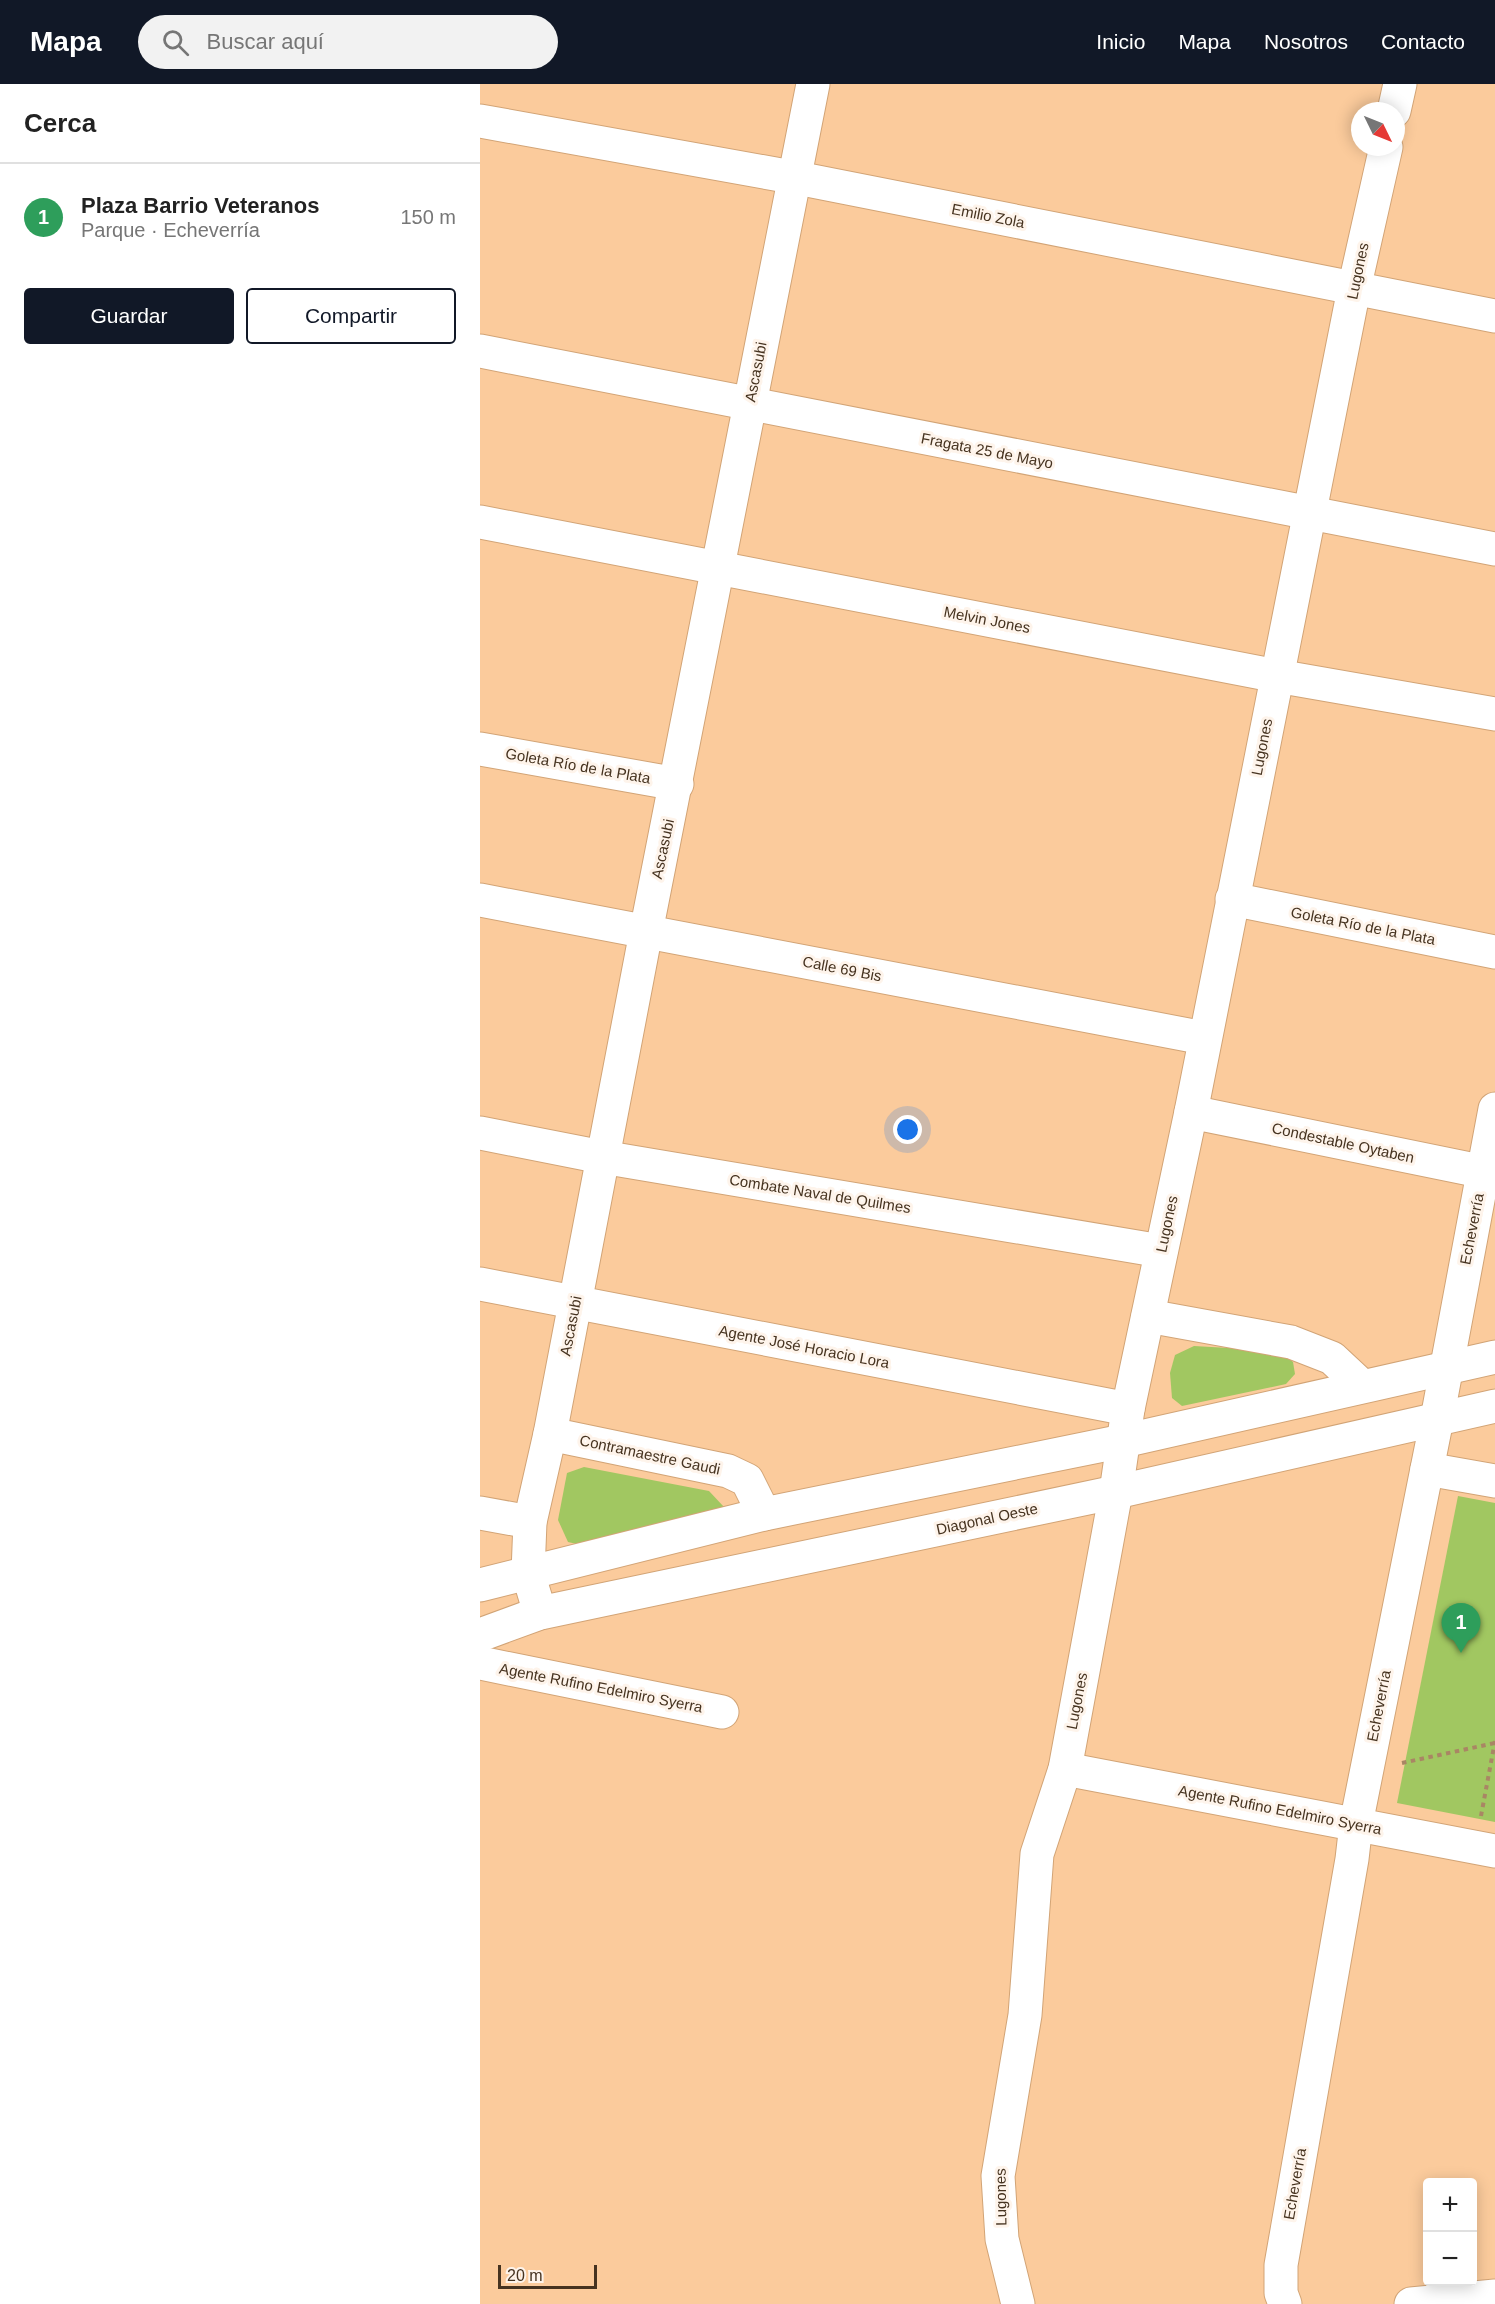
<!DOCTYPE html>
<html lang="es">
<meta charset="utf-8">
<style>
:root{--surface:#fff;--page:#f2f2f2;--text:#222;--muted:#767676;--line:#e0e0e0;--accent:#111827}
body{margin:0;font-family:Arial,sans-serif;background:var(--page);color:var(--text)}
.controls{position:absolute;right:18px;bottom:18px;display:grid;overflow:hidden;border-radius:6px;box-shadow:0 3px 15px #0003}
.controls button{width:54px;height:54px;display:grid;place-items:center;padding:0;border:0;border-bottom:2px solid var(--line);background:var(--surface);color:var(--text);font:30px sans-serif}
.compass{position:absolute;left:871px;top:18px;width:54px;height:54px;border-radius:50%;background:var(--surface);box-shadow:0 3px 15px #0003;rotate:133deg}
.scale{position:absolute;left:18px;bottom:15px;width:99px;box-sizing:border-box;padding-left:6px;border:3px solid #463320;border-top:0;font-size:16px;line-height:21px;white-space:nowrap;color:#463320;-webkit-text-stroke:4px #fef4eb;paint-order:stroke}
.you{position:absolute;left:428px;top:1046px;width:21px;height:21px;margin:-15px;border:4px solid #fff;border-radius:50%;background:#1a73e8;box-shadow:0 0 0 9px #1a73e833}
.badge{display:grid;place-items:center;width:39px;height:39px;border-radius:50%;background:var(--accent);color:#fff;font-size:20px;font-weight:700}
.pin{position:absolute;translate:-50% -50px;filter:drop-shadow(0 2px 3px #0008)}
.pin::after{content:'';position:absolute;top:32px;width:21px;height:18px;background:inherit;clip-path:polygon(0 0,100% 0,50% 100%)}
.list{margin:0;padding:0;list-style:none}
h2{display:flex;justify-content:space-between;align-items:center;height:78px;margin:0;padding:0 24px;font-size:26px}
h2 small{font-size:20px;font-weight:400;color:var(--muted)}
.list li{display:grid;grid-template-columns:39px 1fr auto;gap:18px;align-items:center;box-sizing:border-box;height:108px;padding:0 24px;border-top:2px solid var(--line)}
.list b{display:block;font-size:22px;white-space:nowrap}
.list p{margin:0;font-size:20px;white-space:nowrap;color:var(--muted)}
.list em{font-size:20px;font-style:normal;color:var(--muted)}
.actions{display:flex;gap:12px;padding:18px 24px}
.actions a{flex:1;padding:14px 0;border:2px solid var(--accent);border-radius:6px;text-align:center;font-size:21px;color:var(--accent)}
.actions .main{background:var(--accent);color:#fff}
.icon{flex:none;width:33px;height:33px;fill:none;stroke:currentColor;stroke-width:2;stroke-linecap:round;stroke-linejoin:round}
.map{position:relative;flex:none;width:1015px;height:2220px;overflow:hidden}
header{display:flex;align-items:center;gap:36px;box-sizing:border-box;height:84px;padding:0 30px;background:var(--accent);color:#fff}
header strong{font-size:28px}
nav{display:flex;gap:33px;margin-inline-start:auto;font-size:21px}
.search{width:420px;height:54px;background:var(--page);display:flex;align-items:center;gap:15px;box-sizing:border-box;padding:0 21px;border-radius:33px;color:var(--muted);font-size:22px}
main{display:flex}
aside{flex:1;background:var(--surface)}
.map>svg:first-child{display:block}
.green{fill:#a1c761}
.lines{fill:none;stroke-linecap:round;stroke-linejoin:round}
.minor-casing{stroke:#d2a476;stroke-width:35}
.path{stroke:#a98664;stroke-width:4;stroke-dasharray:4.5 4.5;stroke-linecap:butt}
.minor{stroke:#fff;stroke-width:33}
.labels{text-anchor:middle;stroke-width:6;stroke-linejoin:round;paint-order:stroke}
.street-label{font-size:15px;fill:#463320;stroke:#fef4eb}
</style>
<header>
<strong>Mapa</strong>
<div class="search"><svg class="icon" aria-label="search" viewBox="0 0 24 24"><circle cx="10" cy="10" r="6"/><path d="M15 15l6 6"/></svg>Buscar aquí</div>
<nav><a>Inicio</a><a>Mapa</a><a>Nosotros</a><a>Contacto</a></nav>
</header>
<main>
<aside>
<h2>Cerca<small></small></h2>
<ul class="list">
<li><span class="badge" style="background:#2e9e5b">1</span><div><b>Plaza Barrio Veteranos</b><p>Parque · Echeverría</p></div><em>150 m</em></li>
</ul>
<div class="actions"><a class="main">Guardar</a><a>Compartir</a></div>
</aside>
<div class="map">
<svg width="1015" height="2220" viewBox="0 0 1015 2220">
<rect width="100%" height="100%" fill="#fbcb9c"/>
<g class="green">
<path d="M714 1262 799 1267 813 1278 815 1290 806 1300 702 1322 692 1314 690 1289 695 1271Z"/>
<path d="M104 1383 229 1407 244 1423 101 1461 88 1458 78 1436 87 1389Z"/>
<path d="M978 1412 1015 1419V1738L917 1719Z"/>
</g>
<g class="lines">
<defs>
<g id="minor">
<path d="M914 27 920 0"/>
<path d="M0 37 312 93 1015 232"/>
<path d="M0 267 1015 465"/>
<path d="M0 438 797 592 1015 630"/>
<path d="M0 665 197 700"/>
<path d="M752 815 1015 868"/>
<path d="M0 816 724 954"/>
<path d="M711 1028 1015 1090"/>
<path d="M0 1049 122 1073 681 1167"/>
<path d="M0 1200 648 1325"/>
<path d="M668 1232 811 1258 852 1274 882 1302"/>
<path d="M70 1350 248 1387 267 1396 284 1430"/>
<path d="M947 1385 1015 1397"/>
<path d="M0 1429 50 1438"/>
<path d="M0 1501 284 1430 643 1357 1015 1273"/>
<path d="M60 1529 48 1489 50 1438 70 1350 166 848 333 0"/>
<path d="M0 1551 60 1529 636 1408 1015 1322"/>
<path d="M0 1579 242 1628"/>
<path d="M585 1685 1015 1767"/>
<path d="M538 2220 522 2155 518 2092 545 1931 557 1770 585 1685 636 1408 648 1325 711 1028 874 205 906 63"/>
<path d="M805 2220 801 2209V2181L872 1775 876 1740 957 1335 1015 1025"/>
<path d="M931 2220 1015 2212"/>
</g>
</defs>
<use href="#minor" class="minor-casing"/>
<g class="path">
<path d="M922 1679 1015 1659"/>
<path d="M1001 1732 1015 1657"/>
</g>
<use href="#minor" class="minor"/>
</g>
<g class="labels">
<g class="street-label">
<text transform="translate(508 132) rotate(11)" y="5">Emilio Zola</text>
<text transform="translate(878 187) rotate(-78)" y="5">Lugones</text>
<text transform="translate(276 288) rotate(-79)" y="5">Ascasubi</text>
<text transform="translate(507 367) rotate(11)" y="5">Fragata 25 de Mayo</text>
<text transform="translate(507 536) rotate(11)" y="5">Melvin Jones</text>
<text transform="translate(782 663) rotate(-79)" y="5">Lugones</text>
<text transform="translate(98 682) rotate(10)" y="5">Goleta Río de la Plata</text>
<text transform="translate(183 765) rotate(-78)" y="5">Ascasubi</text>
<text transform="translate(883 842) rotate(11)" y="5">Goleta Río de la Plata</text>
<text transform="translate(362 885) rotate(11)" y="5">Calle 69 Bis</text>
<text transform="translate(863 1059) rotate(12)" y="5">Condestable Oytaben</text>
<text transform="translate(340 1110) rotate(9)" y="5">Combate Naval de Quilmes</text>
<text transform="translate(687 1140) rotate(-78)" y="5">Lugones</text>
<text transform="translate(992 1145) rotate(-79)" y="5">Echeverría</text>
<text transform="translate(91 1242) rotate(-79)" y="5">Ascasubi</text>
<text transform="translate(324 1263) rotate(11)" y="5">Agente José Horacio Lora</text>
<text transform="translate(170 1371) rotate(12)" y="5">Contramaestre Gaudi</text>
<text transform="translate(507 1435) rotate(-12)" y="5">Diagonal Oeste</text>
<text transform="translate(121 1604) rotate(11)" y="5">Agente Rufino Edelmiro Syerra</text>
<text transform="translate(597 1617) rotate(-79)" y="5">Lugones</text>
<text transform="translate(899 1622) rotate(-79)" y="5">Echeverría</text>
<text transform="translate(800 1726) rotate(11)" y="5">Agente Rufino Edelmiro Syerra</text>
<text transform="translate(815 2100) rotate(-80)" y="5">Echeverría</text>
<text transform="translate(521 2113) rotate(-91)" y="5">Lugones</text>
</g>
</g>
</svg>
<div class="controls">
<button>+</button>
<button>−</button>
</div>
<svg class="compass" viewBox="-18 -18 36 36"><path d="M0-13l5 13h-10z" fill="#e53935"/><path d="M0 13l5-13h-10z" fill="#767676"/></svg>
<div class="scale">20 m</div>
<div class="you"></div>
<div class="pin badge" style="left:981px;top:1569px;background:#2e9e5b">1</div>
</div>
</main>
